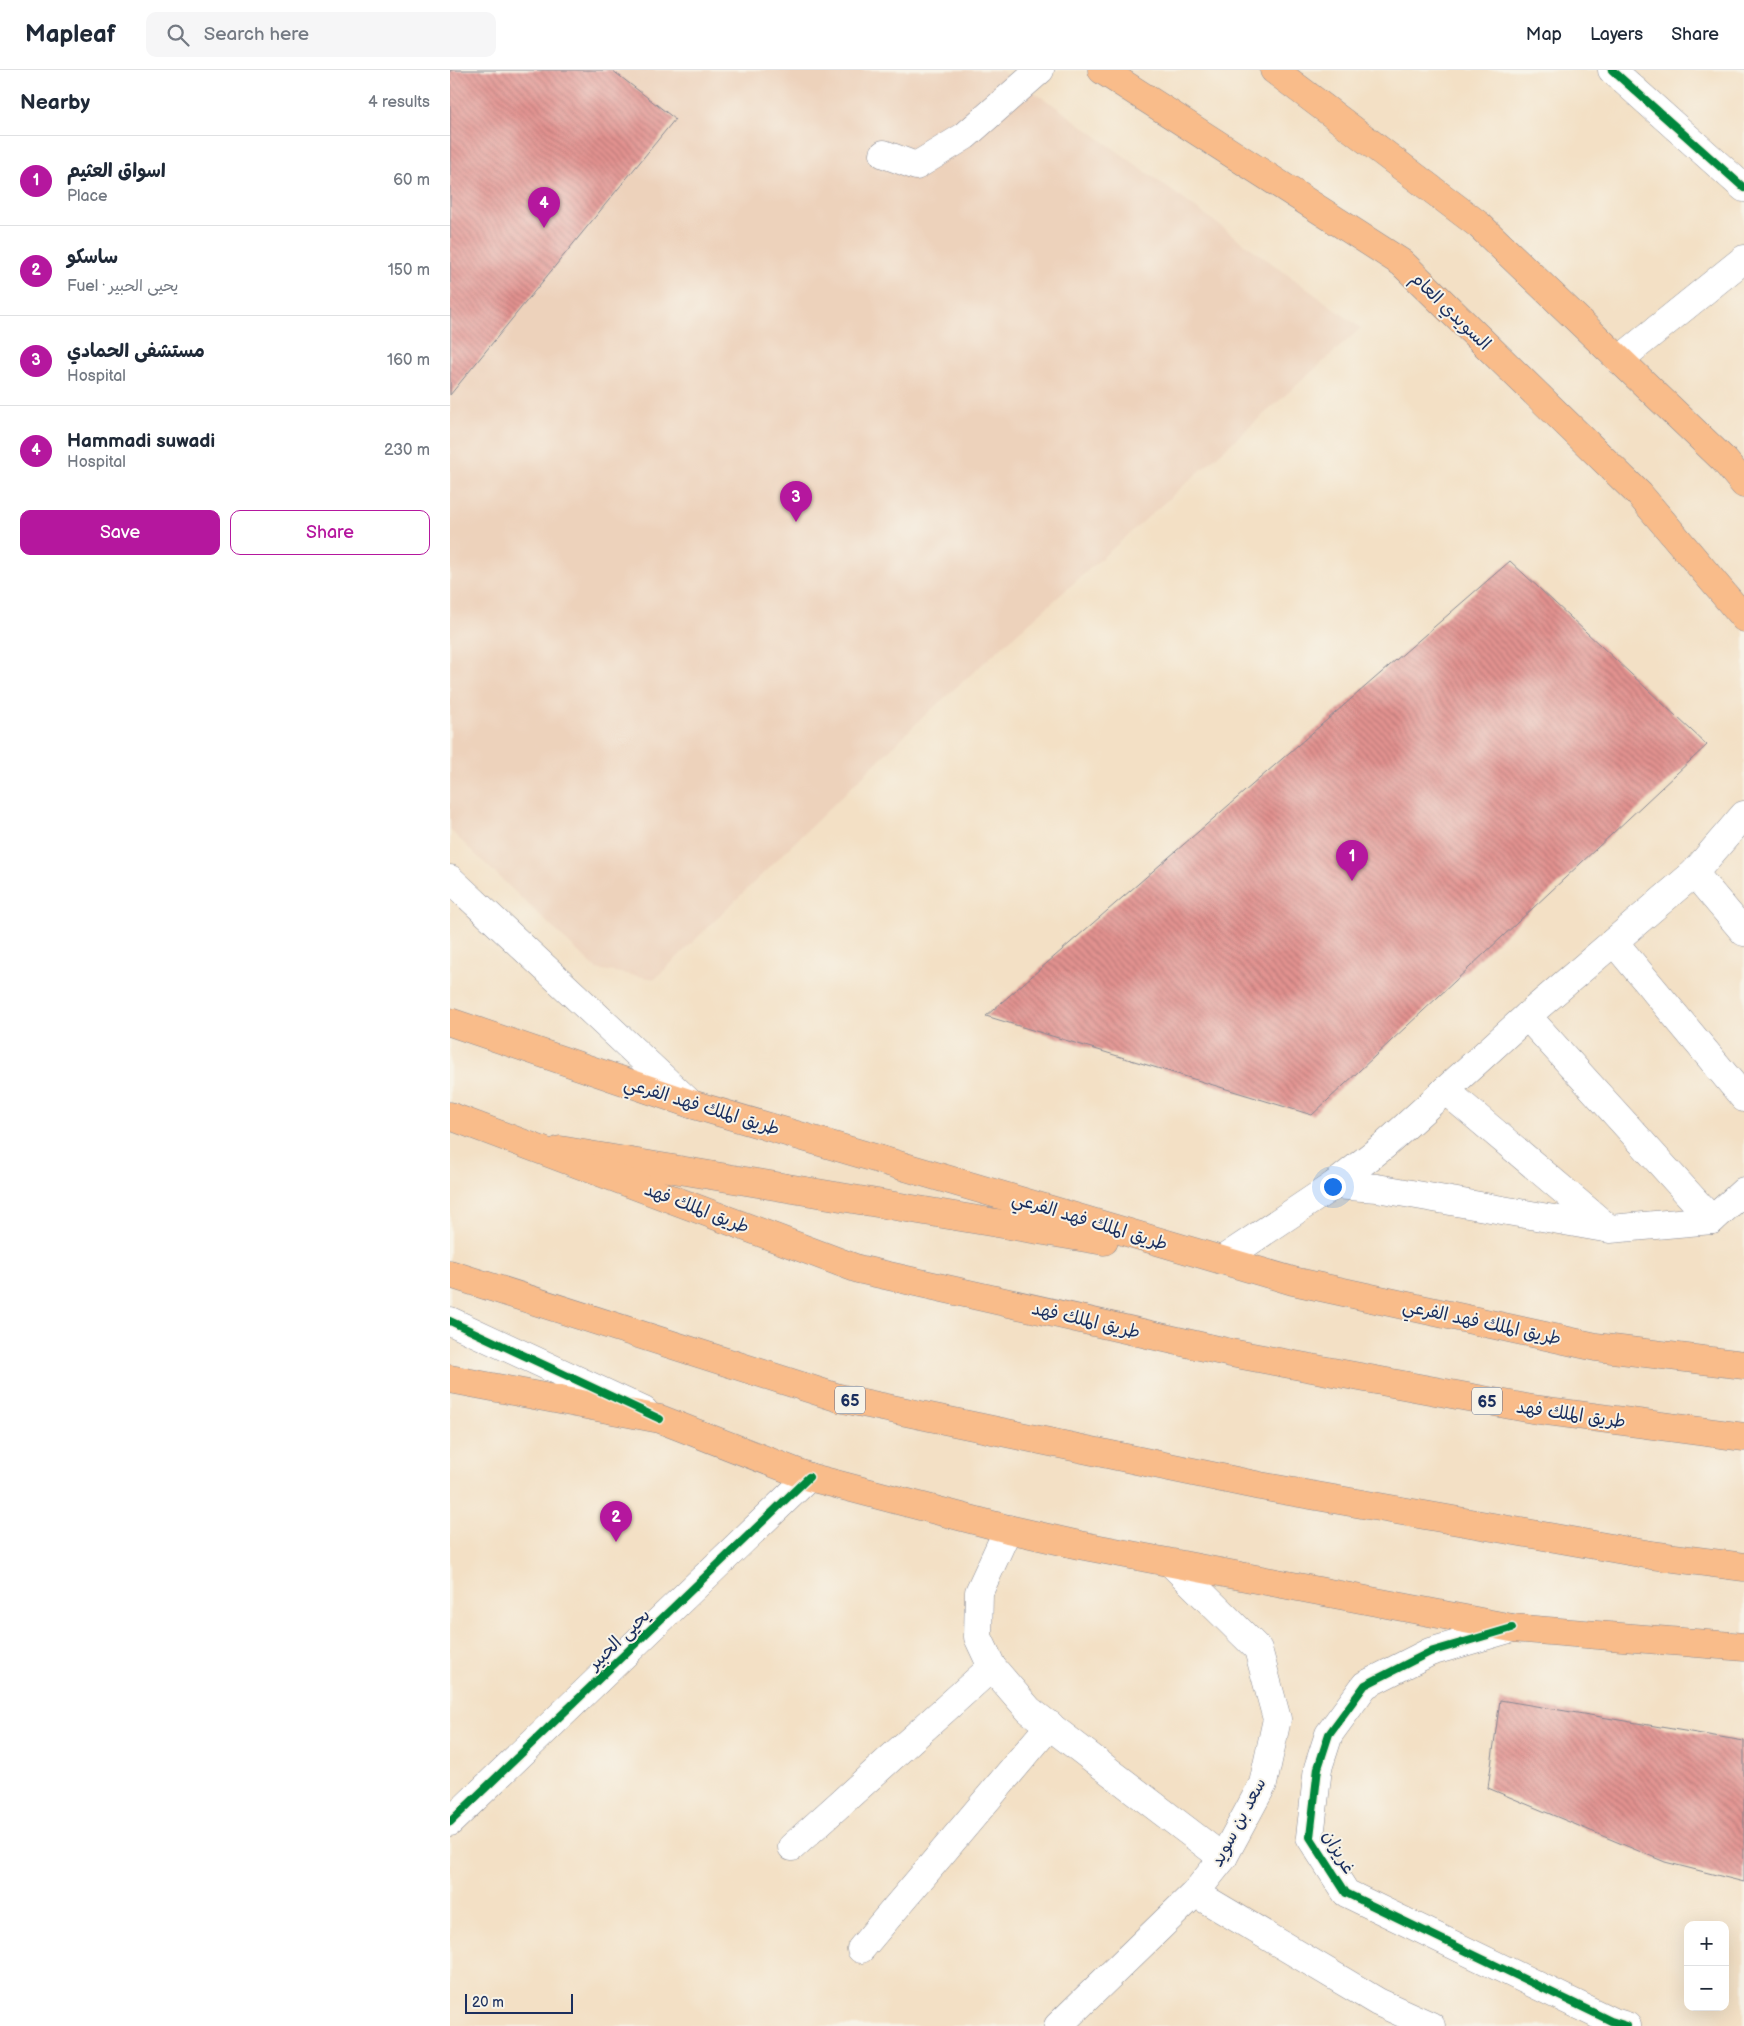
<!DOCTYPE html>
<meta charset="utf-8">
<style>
:root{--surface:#fff;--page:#f6f6f7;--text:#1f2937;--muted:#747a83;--line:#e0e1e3;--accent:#b5179e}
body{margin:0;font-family:"Balsamiq Sans","Playpen Sans Arabic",sans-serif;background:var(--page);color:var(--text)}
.controls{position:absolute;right:15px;bottom:15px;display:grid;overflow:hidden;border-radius:10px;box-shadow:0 5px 20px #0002}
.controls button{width:45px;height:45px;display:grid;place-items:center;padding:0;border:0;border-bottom:1px solid var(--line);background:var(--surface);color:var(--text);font:25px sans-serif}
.scale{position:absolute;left:15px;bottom:12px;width:108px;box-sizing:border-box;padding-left:5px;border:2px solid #1b2f5e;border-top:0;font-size:14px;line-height:18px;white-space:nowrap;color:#1b2f5e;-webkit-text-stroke:4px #f7f3e8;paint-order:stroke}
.you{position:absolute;left:882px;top:1116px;width:18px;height:18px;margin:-12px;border:4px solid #fff;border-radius:50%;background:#1a73e8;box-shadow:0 0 0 8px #1a73e833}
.badge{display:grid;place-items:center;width:32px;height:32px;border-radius:50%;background:var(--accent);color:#fff;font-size:16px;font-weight:700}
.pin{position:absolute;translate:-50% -41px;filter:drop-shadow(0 1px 2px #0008)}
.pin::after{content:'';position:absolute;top:26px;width:18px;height:15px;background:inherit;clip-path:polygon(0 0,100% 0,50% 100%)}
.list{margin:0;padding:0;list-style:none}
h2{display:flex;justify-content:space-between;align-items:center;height:65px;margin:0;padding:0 20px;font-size:21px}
h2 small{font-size:16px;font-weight:400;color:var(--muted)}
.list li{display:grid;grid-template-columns:32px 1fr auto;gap:15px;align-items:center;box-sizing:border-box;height:90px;padding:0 20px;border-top:1px solid var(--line)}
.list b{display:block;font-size:19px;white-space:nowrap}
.list p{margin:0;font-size:16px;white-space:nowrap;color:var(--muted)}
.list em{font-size:16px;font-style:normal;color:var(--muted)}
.actions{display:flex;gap:10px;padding:15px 20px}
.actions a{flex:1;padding:11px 0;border:1px solid var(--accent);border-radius:10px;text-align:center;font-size:18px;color:var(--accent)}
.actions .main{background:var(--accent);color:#fff}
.icon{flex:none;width:28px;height:28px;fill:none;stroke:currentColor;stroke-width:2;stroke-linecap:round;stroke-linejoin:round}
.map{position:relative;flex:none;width:1294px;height:1956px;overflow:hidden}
header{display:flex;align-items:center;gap:30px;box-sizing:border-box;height:70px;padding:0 25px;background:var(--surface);border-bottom:1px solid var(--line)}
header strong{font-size:24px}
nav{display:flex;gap:28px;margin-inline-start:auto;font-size:18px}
.search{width:350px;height:45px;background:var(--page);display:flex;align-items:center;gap:12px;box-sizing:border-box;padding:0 18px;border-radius:10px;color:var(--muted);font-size:19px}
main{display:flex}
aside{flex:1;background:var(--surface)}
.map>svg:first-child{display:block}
.built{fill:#edd2bb}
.building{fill:url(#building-back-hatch)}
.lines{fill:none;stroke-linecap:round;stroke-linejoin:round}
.minor-casing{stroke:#878892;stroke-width:29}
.major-casing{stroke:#878892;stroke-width:29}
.highway-casing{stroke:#878892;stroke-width:29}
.minor{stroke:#fff;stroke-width:28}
.major{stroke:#f9bc8a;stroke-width:28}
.highway{stroke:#f9bc8a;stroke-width:28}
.cycleway-casing{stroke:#f7f3e8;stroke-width:11}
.cycleway{stroke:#00873e;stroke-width:8}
.labels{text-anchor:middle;stroke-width:4;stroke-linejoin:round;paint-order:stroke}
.shield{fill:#f7f3e8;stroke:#5d6a87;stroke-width:1}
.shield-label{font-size:16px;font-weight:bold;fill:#1b2f5e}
.street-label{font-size:18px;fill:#1b2f5e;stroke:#f7f3e8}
</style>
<header>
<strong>Mapleaf</strong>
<div class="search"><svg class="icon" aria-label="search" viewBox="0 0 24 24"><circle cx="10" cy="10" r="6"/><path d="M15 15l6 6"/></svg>Search here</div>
<nav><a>Map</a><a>Layers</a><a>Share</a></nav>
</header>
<main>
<aside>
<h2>Nearby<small>4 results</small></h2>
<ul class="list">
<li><span class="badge">1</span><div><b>اسواق العثيم</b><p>Place</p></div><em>60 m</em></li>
<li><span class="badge">2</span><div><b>ساسكو</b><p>Fuel · يحيى الحبير</p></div><em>150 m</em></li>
<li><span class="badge">3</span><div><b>مستشفى الحمادي</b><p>Hospital</p></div><em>160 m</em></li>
<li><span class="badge">4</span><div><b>Hammadi suwadi</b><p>Hospital</p></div><em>230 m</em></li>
</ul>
<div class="actions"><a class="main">Save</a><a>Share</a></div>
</aside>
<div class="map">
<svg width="1294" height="1956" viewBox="0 0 1294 1956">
<defs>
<pattern id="building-back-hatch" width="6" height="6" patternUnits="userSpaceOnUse" patternTransform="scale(1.25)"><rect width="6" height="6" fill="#e2928f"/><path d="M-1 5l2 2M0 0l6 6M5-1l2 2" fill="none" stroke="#b67878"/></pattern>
</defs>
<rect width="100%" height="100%" fill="#f7f3e8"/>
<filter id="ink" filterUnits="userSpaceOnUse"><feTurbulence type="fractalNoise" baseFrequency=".02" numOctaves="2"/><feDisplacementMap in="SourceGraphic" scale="10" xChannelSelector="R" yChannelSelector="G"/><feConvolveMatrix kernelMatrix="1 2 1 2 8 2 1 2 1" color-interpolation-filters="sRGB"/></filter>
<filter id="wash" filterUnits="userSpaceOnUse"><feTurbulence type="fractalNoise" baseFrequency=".0096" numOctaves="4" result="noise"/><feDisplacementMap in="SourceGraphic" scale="20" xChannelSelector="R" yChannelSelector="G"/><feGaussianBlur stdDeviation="1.12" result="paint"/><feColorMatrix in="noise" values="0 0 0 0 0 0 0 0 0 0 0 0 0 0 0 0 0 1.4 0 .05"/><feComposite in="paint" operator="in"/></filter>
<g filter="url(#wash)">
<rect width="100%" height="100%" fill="#f3e0c5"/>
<path class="built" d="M0 0H550L605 36 911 258 474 646 205 909 146 899 0 760Z"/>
<g id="blocks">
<g class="building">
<path d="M0 0H162L225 49 0 325Z"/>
<path d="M1060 491 1257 675 862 1045 536 946Z"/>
<path d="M1050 1630 1294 1671V1812L1215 1792 1038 1718Z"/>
</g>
</g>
</g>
<g filter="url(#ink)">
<use href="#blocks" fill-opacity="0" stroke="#878892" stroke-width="1"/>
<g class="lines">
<defs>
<g id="minor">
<path d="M1162 0 1294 118"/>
<path d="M434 84 466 96 515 66 590 0"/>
<path d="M1169 290 1294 189"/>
<path d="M1244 803 1294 862"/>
<path d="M0 809 241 1034"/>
<path d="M1164 872 1294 1028"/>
<path d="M1077 946 1262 1150"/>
<path d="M995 1020 1158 1158"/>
<path d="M884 1115 927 1118 1160 1159 1262 1150 1294 1121"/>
<path d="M772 1190 884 1115 935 1075 1077 946 1244 803 1294 745"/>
<path d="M0 1251 194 1341"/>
<path d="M558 1459 529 1522 528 1567 542 1597 579 1640 773 1788"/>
<path d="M1062 1558 980 1582 915 1615 879 1664 868 1698 860 1767 896 1823 1161 1951 1177 1956"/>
<path d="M0 1752 359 1407"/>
<path d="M342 1777 542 1597"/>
<path d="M745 1823 928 1932 981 1956"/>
<path d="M411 1879 600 1655"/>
<path d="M608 1956 745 1823 773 1788 813 1714 827 1649 808 1579 722 1494"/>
</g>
<g id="major">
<path d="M652 0 952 193 1190 425 1294 548"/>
<path d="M824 0 1029 155 1274 390 1294 414"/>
<path d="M0 952 241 1034 843 1211 1146 1277 1294 1295"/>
<path d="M110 1080 654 1171"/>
<path d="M0 1309 210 1349 359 1407 558 1459 629 1475 1062 1558 1294 1577"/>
</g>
<g id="highway">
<path d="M0 1046 408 1199 781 1283 1082 1339 1294 1367"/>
<path d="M0 1204 389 1328 810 1416 1201 1485 1294 1497"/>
</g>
</defs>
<use href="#minor" class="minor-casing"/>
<use href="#major" class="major-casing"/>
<use href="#highway" class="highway-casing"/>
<use href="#minor" class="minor"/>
<use href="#major" class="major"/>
<use href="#highway" class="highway"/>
<defs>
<g id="cycleway">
<path d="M1162 0 1294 118"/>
<path d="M0 1251 210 1349"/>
<path d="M1062 1558 980 1582 915 1615 879 1664 868 1698 860 1767 896 1823 1161 1951 1177 1956"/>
<path d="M0 1752 359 1407"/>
</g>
</defs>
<use href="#cycleway" class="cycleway-casing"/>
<use href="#cycleway" class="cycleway"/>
</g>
</g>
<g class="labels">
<g class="shield">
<rect x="385" y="1316.5" width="30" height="27" rx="4"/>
<rect x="1022" y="1317.5" width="30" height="27" rx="4"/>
</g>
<g class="shield-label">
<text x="400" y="1336">65</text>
<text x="1037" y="1337">65</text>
</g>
<g class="street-label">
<text transform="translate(1001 241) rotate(44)" y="6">السويدي العام</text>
<text transform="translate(252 1036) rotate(17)" y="6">طريق الملك فهد الفرعي</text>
<text transform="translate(247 1138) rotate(21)" y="6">طريق الملك فهد</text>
<text transform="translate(640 1151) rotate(17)" y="6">طريق الملك فهد الفرعي</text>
<text transform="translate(636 1250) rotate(13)" y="6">طريق الملك فهد</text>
<text transform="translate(1032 1252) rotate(12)" y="6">طريق الملك فهد الفرعي</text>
<text transform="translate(1121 1344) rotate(8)" y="6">طريق الملك فهد</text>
<text transform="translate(169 1569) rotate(-44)" y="6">يحيى الحبير</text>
<text transform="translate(788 1752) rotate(-62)" y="6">سعد بن سويد</text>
<text transform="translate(889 1782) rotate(60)" y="6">غريزان</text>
</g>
</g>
</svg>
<div class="controls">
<button>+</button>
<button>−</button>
</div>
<div class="scale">20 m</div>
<div class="you"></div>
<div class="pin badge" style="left:902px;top:811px">1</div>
<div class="pin badge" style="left:166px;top:1472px">2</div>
<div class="pin badge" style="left:346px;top:452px">3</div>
<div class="pin badge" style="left:94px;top:158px">4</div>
</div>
</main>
